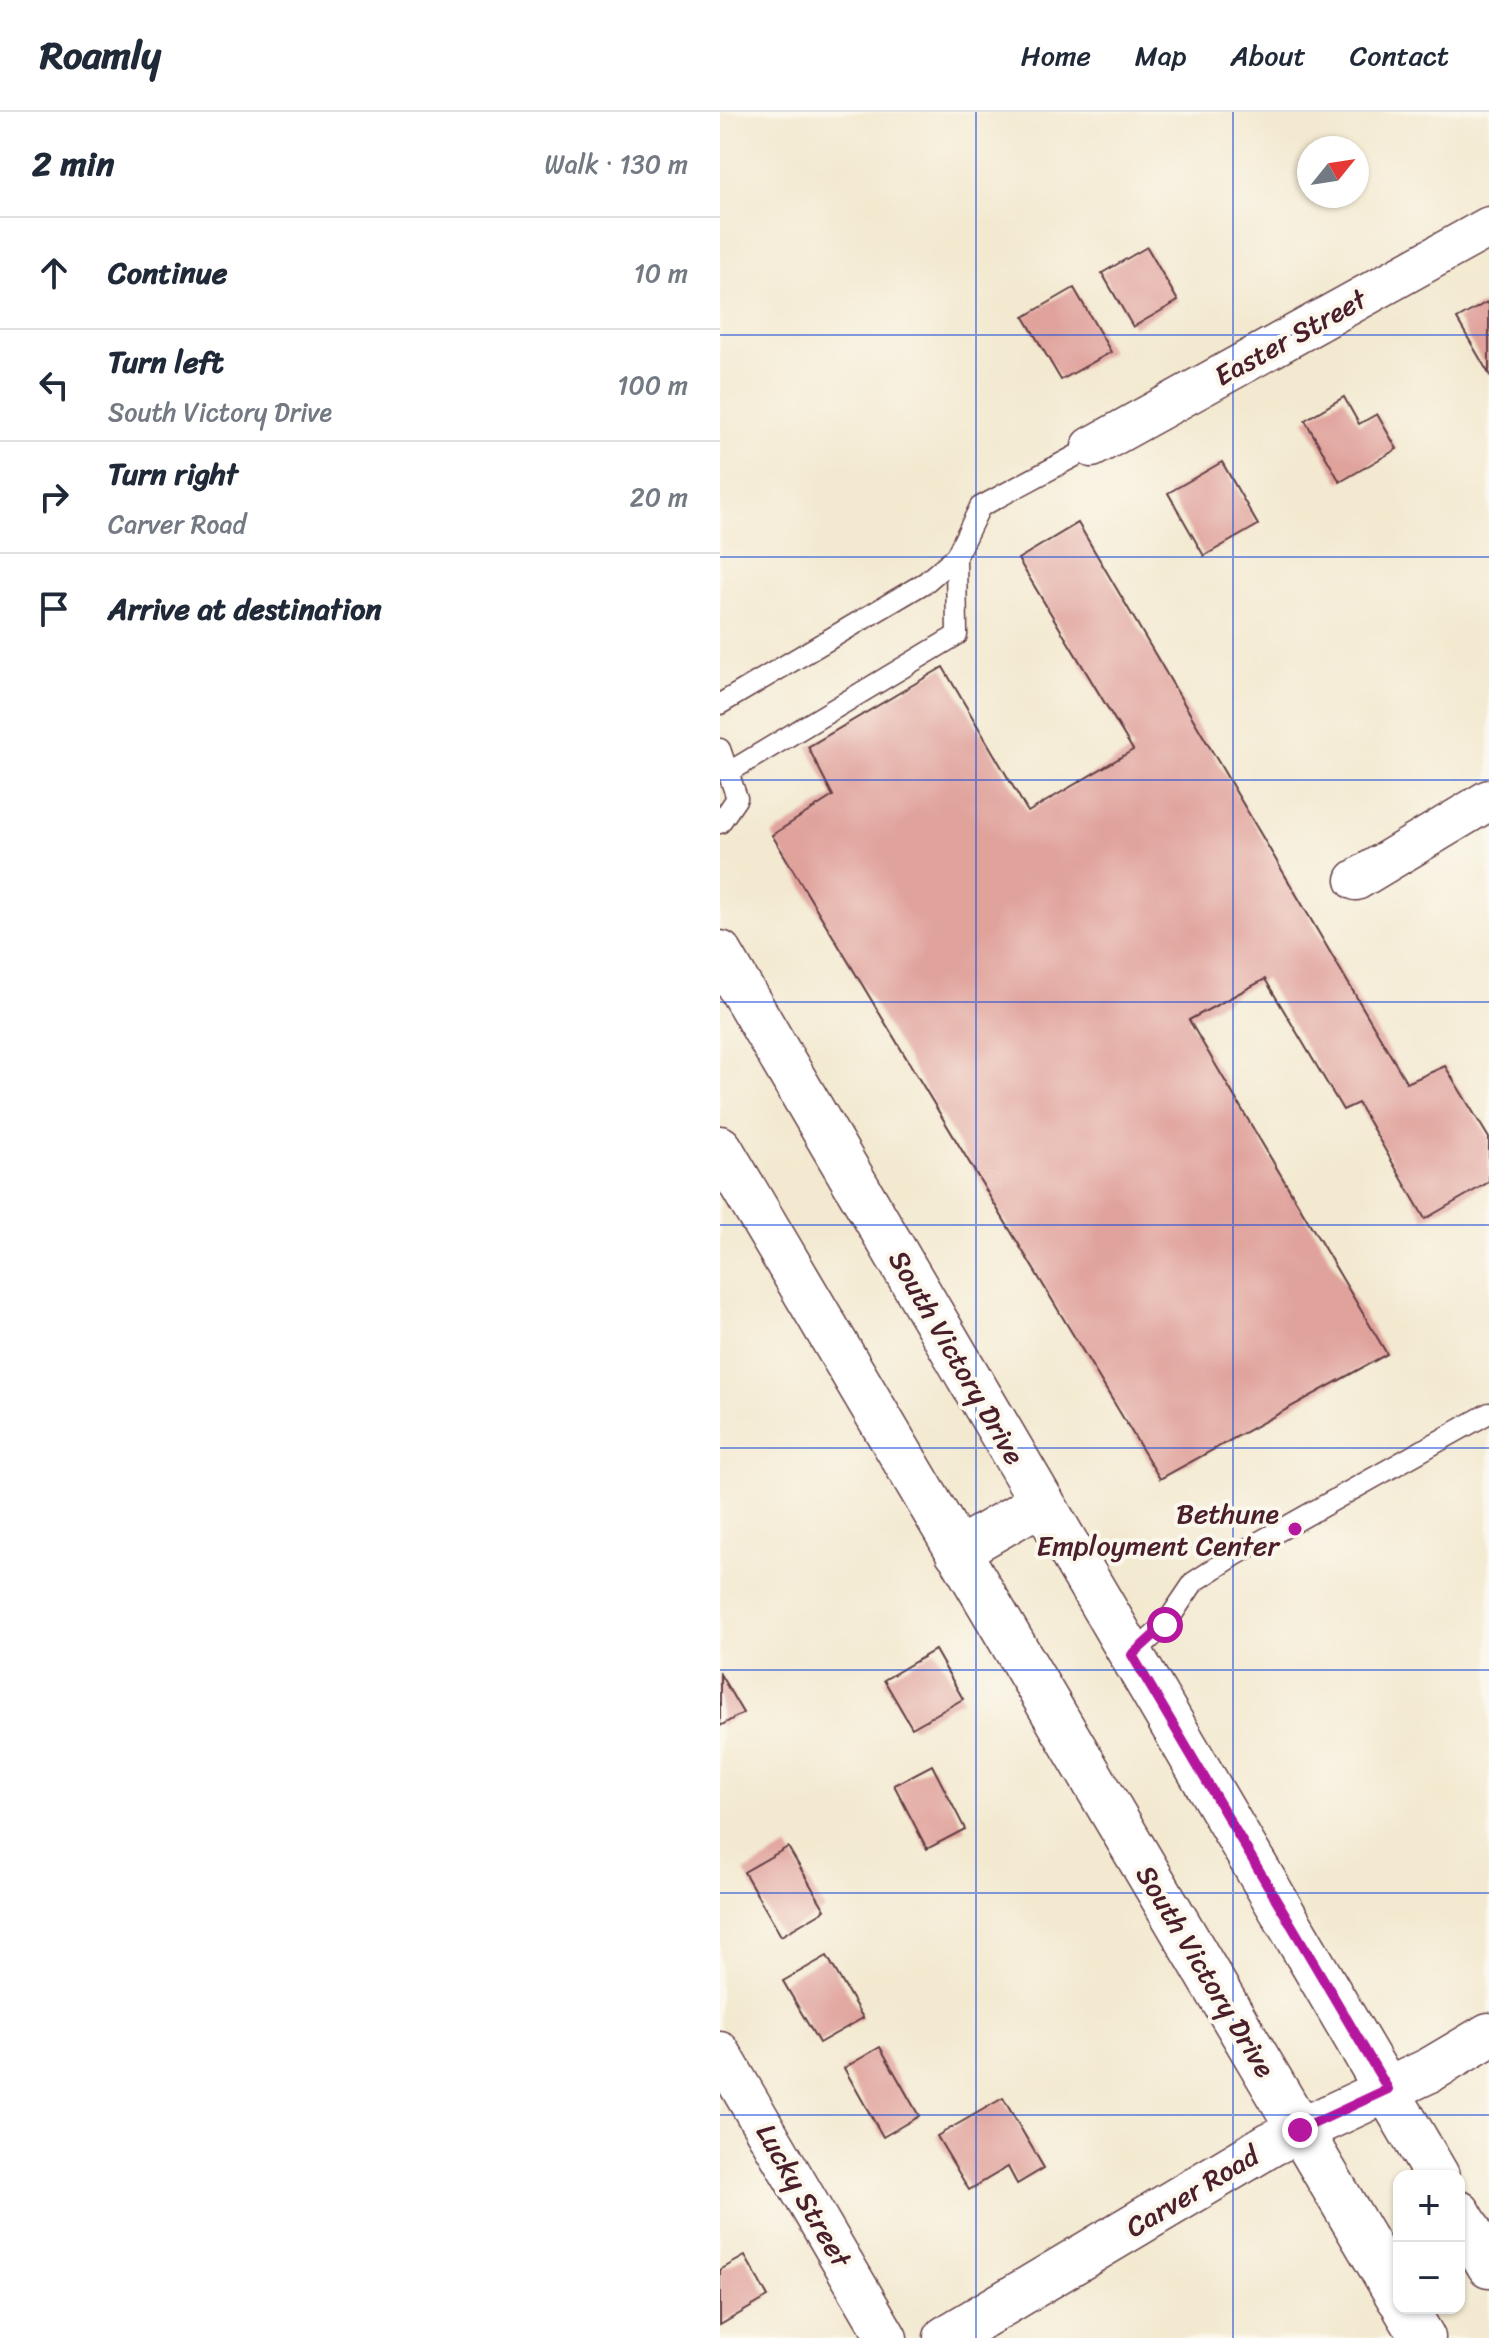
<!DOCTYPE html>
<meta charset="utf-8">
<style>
:root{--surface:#fff;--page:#f6f6f7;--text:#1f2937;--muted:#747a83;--line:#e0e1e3}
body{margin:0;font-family:Sriracha,sans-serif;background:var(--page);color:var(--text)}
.controls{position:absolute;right:24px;bottom:24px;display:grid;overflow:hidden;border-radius:16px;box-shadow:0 2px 6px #0004}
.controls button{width:72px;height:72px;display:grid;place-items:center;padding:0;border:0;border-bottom:2px solid var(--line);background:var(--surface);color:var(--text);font:40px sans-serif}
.compass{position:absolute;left:577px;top:24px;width:72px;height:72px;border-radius:50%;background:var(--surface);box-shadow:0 2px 6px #0004;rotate:60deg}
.stop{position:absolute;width:24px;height:24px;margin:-18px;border:6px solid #b5179e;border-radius:50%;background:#fff}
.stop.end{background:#b5179e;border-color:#fff;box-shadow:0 2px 8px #0008}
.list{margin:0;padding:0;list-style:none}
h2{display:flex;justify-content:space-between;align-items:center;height:104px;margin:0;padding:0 32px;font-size:34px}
h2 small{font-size:26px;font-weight:400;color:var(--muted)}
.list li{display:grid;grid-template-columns:52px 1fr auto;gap:24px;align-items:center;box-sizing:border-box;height:112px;padding:0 32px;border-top:2px solid var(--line)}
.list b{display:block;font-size:30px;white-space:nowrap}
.list p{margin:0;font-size:26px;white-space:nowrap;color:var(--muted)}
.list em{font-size:26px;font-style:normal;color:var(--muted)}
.icon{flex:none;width:44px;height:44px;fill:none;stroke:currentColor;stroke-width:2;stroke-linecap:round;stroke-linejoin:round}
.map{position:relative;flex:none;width:769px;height:2226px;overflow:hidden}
header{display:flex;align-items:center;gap:48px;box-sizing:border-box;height:112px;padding:0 40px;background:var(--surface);border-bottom:2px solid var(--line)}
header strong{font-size:38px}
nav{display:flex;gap:44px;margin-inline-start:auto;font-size:28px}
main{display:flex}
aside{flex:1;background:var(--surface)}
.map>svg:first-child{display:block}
.building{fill:#e0a39c}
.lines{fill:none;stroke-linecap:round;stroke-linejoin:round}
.service-casing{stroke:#633d44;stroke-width:23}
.minor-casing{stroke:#633d44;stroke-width:43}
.tertiary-casing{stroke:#633d44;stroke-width:47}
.secondary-casing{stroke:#633d44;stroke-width:47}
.service{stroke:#fff;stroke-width:20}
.minor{stroke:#fff;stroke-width:40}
.tertiary{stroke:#fff;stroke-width:44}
.secondary{stroke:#fff;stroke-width:44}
.route{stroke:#b5179e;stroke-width:10}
.grid{fill:none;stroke:#1d4ed8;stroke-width:2;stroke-opacity:0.55}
.poi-dot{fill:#b5179e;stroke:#fbf7ec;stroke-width:3}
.labels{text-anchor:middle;stroke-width:8;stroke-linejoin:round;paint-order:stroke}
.street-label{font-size:28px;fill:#4a1f2b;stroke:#fbf7ec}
.poi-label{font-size:28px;fill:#4a1f2b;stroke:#fbf7ec;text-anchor:end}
</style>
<header>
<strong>Roamly</strong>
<nav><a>Home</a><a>Map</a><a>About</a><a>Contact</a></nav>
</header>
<main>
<aside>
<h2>2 min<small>Walk · 130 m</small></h2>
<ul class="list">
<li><svg class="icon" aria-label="ahead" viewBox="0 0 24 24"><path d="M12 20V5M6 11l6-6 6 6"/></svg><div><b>Continue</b></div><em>10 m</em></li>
<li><svg class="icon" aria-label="left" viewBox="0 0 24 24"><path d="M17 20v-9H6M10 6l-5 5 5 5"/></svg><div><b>Turn left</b><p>South Victory Drive</p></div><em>100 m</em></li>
<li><svg class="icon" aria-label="right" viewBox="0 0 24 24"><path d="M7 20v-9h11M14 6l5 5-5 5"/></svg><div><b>Turn right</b><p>Carver Road</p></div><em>20 m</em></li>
<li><svg class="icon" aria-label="arrive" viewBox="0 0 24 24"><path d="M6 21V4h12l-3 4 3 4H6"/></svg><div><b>Arrive at destination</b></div></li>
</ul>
</aside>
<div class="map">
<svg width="769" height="2226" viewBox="0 0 769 2226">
<rect width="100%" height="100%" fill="#fbf7ec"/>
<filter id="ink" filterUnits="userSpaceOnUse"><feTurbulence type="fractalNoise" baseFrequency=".0125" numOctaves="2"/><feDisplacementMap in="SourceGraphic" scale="16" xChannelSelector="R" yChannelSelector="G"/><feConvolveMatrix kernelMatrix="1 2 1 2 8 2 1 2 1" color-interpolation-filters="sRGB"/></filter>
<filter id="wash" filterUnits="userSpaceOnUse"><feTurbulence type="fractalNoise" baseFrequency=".006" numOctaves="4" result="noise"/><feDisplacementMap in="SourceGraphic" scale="32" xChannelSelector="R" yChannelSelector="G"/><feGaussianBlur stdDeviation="1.8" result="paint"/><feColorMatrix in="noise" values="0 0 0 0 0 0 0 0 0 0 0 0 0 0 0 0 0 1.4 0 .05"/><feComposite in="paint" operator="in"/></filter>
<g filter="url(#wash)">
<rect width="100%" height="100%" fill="#f3e9d0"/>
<g id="blocks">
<g class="building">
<path d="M427 135 458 189 413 215 382 161Z"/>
<path d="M354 176 391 240 341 268 304 205Z"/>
<path d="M767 190 769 193V262L737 207Z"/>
<path d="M624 285 639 312 657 302 677 337 620 370 585 308Z"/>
<path d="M502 350 538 413 484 444 448 381Z"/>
<path d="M358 411 687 971 725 954 769 1026V1070L705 1107 638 991 623 998 545 867 469 908 667 1242 440 1367 52 723 113 684 88 635 223 555 308 700 413 638 298 447Z"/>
<path d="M215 1538 243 1587 192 1616 164 1568Z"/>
<path d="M0 1562 23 1601 0 1614Z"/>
<path d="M212 1653 245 1717 207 1737 174 1673Z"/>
<path d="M68 1735 105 1798 61 1824 24 1760Z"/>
<path d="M107 1844 143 1906 99 1931 63 1869Z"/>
<path d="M160 1935 199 2004 163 2025 124 1956Z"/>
<path d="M283 1986 324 2056 297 2072 288 2055 249 2078 217 2024Z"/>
<path d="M25 2144 48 2185 0 2213V2158Z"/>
</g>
</g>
</g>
<g filter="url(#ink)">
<use href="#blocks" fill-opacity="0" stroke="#633d44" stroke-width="2"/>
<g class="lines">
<defs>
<g id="service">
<path d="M0 592 206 470 236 444 260 395 372 335"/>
<path d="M0 637 17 686 0 711"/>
<path d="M9 660 237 523 236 444"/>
<path d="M412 1543 445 1513 474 1470 514 1444 769 1301"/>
</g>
<g id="minor">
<path d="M372 335 769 115"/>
<path d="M636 768 769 688"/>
<path d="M0 1940 167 2226"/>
</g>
<path id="tertiary" d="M226 2226 551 2032 710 1958 769 1923"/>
<g id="secondary">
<path d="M0 841 717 2064"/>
<path d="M0 1036 679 2186"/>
<path d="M237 1439 322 1390"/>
<path d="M739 2101 769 2153"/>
<path d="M685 2196 703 2226"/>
</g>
</defs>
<use href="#service" class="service-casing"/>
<use href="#minor" class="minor-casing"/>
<use href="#tertiary" class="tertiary-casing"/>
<use href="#secondary" class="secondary-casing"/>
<use href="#service" class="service"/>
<use href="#minor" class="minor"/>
<use href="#tertiary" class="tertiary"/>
<use href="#secondary" class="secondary"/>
</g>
</g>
<g class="lines" filter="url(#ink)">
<path class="route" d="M445 1513 412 1543 668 1977 580 2018"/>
</g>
<path class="grid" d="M256 0V2226M513 0V2226M0 223H769M0 445H769M0 668H769M0 890H769M0 1113H769M0 1336H769M0 1558H769M0 1781H769M0 2003H769"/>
<circle class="poi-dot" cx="575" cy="1417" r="8"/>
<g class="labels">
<g class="street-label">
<text transform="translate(570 225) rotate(-29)" y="10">Easter Street</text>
<text transform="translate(237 1245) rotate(60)" y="10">South Victory Drive</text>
<text transform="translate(486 1859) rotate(59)" y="10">South Victory Drive</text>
<text transform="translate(472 2079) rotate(-31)" y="10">Carver Road</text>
<text transform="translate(84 2083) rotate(60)" y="10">Lucky Street</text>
</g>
<g class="poi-label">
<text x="559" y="1411">Bethune<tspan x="559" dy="32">Employment Center</tspan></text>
</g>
</g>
</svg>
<div class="controls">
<button>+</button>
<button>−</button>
</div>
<svg class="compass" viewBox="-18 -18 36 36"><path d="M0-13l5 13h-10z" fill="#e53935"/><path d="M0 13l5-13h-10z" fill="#747a83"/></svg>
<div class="stop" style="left:445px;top:1513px"></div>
<div class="stop end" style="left:580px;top:2018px"></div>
</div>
</main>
